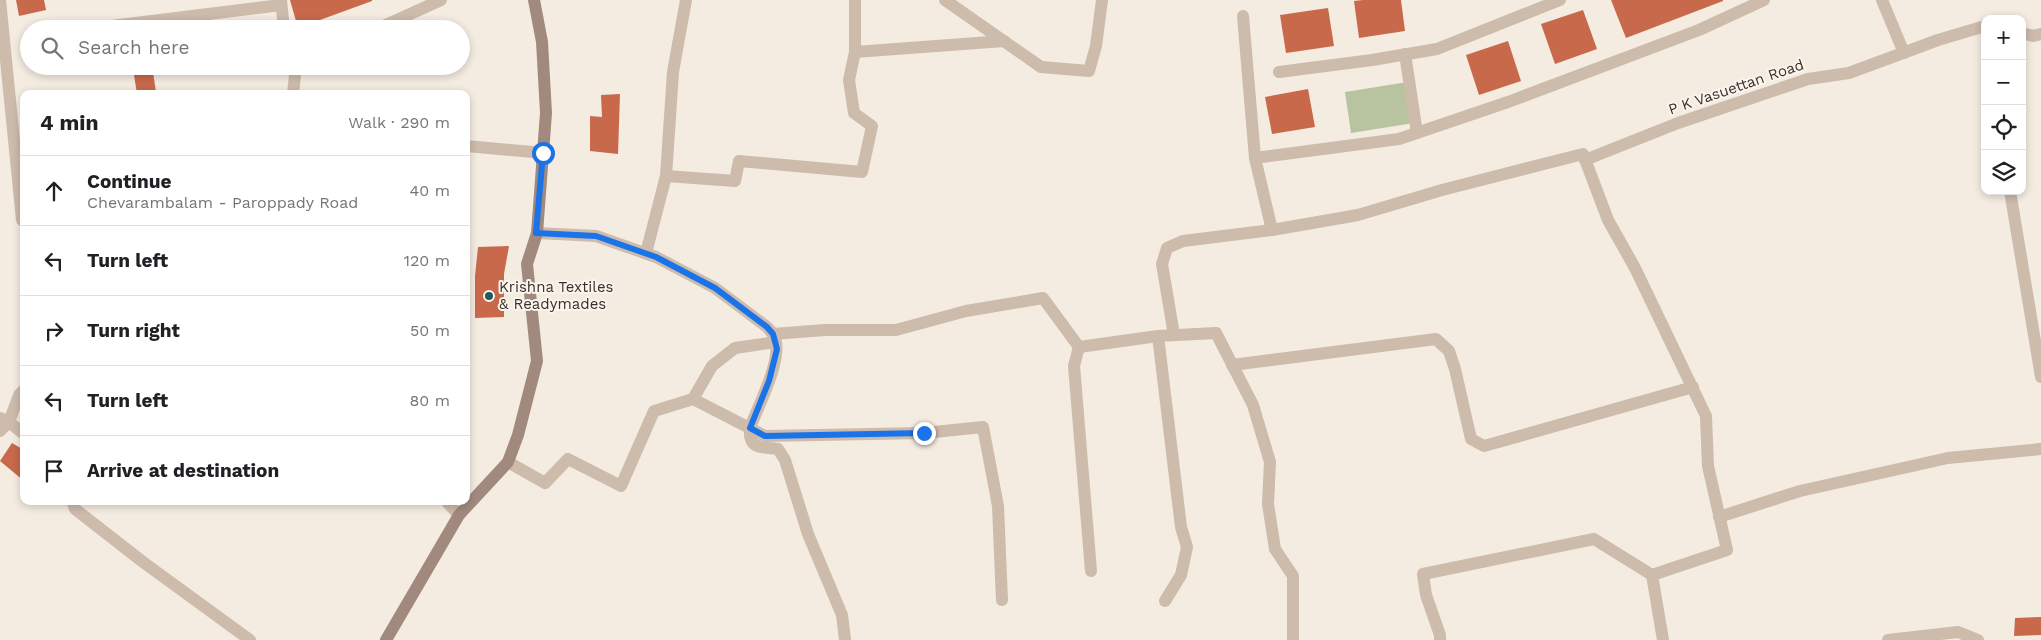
<!DOCTYPE html>
<meta charset="utf-8">
<style>
:root{--surface:#fff;--page:#f6f6f6;--text:#202124;--muted:#757577;--line:#e0e0e0}
body{margin:0;font-family:"Work Sans",sans-serif;background:var(--page);color:var(--text)}
.controls{position:absolute;right:15px;top:15px;display:grid;overflow:hidden;border-radius:10px;box-shadow:0 2px 8px #0003}
.controls button{width:45px;height:45px;display:grid;place-items:center;padding:0;border:0;border-bottom:1px solid var(--line);background:var(--surface);color:var(--text);font:25px sans-serif}
.stop{position:absolute;width:15px;height:15px;margin:-11px;border:4px solid #1a73e8;border-radius:50%;background:#fff}
.stop.end{background:#1a73e8;border-color:#fff;box-shadow:0 1px 5px #0008}
.list{margin:0;padding:0;list-style:none}
h2{display:flex;justify-content:space-between;align-items:center;height:65px;margin:0;padding:0 20px;font-size:21px}
h2 small{font-size:16px;font-weight:400;color:var(--muted)}
.list li{display:grid;grid-template-columns:32px 1fr auto;gap:15px;align-items:center;box-sizing:border-box;height:70px;padding:0 20px;border-top:1px solid var(--line)}
.list b{display:block;font-size:19px;white-space:nowrap}
.list p{margin:0;font-size:16px;white-space:nowrap;color:var(--muted)}
.list em{font-size:16px;font-style:normal;color:var(--muted)}
.icon{flex:none;width:28px;height:28px;fill:none;stroke:currentColor;stroke-width:2;stroke-linecap:round;stroke-linejoin:round}
.map{position:relative;flex:none;width:2041px;height:640px;overflow:hidden}
.search{position:absolute;background:var(--surface);box-shadow:0 2px 8px #0003;left:20px;top:20px;width:450px;height:55px;display:flex;align-items:center;gap:12px;box-sizing:border-box;padding:0 18px;border-radius:28px;color:var(--muted);font-size:19px}
.panel{position:absolute;background:var(--surface);box-shadow:0 2px 8px #0003;left:20px;top:90px;width:450px;height:415px;border-radius:10px}
.map>svg:first-child{display:block}
.green{fill:#b8c4a0}
.building{fill:#c8694b}
.lines{fill:none;stroke-linecap:round;stroke-linejoin:round}
.street{stroke:#cdbbac;stroke-width:12}
.secondary{stroke:#a18a7d;stroke-width:12}
.route{stroke:#1a73e8;stroke-width:6}
.poi-dot{fill:#1f5a5e;stroke:#fbf5ee;stroke-width:2}
.labels{text-anchor:middle;stroke-width:4;stroke-linejoin:round;paint-order:stroke}
.street-label{font-size:15px;fill:#3b302b;stroke:#fbf5ee}
.poi-label{font-size:15px;fill:#3b302b;stroke:#fbf5ee;text-anchor:start}
</style>
<div class="map">
<svg width="2041" height="640" viewBox="0 0 2041 640">
<rect width="100%" height="100%" fill="#f4ebe1"/>
<path class="green" d="M1414 81 1420 122 1351 133 1345 92Z"/>
<g class="building">
<path d="M16 0H44L46 10 19 16Z"/>
<path d="M290 0H372V1L298 28Z"/>
<path d="M1363 0H1401L1405 31 1359 38 1354 1Z"/>
<path d="M1611 0H1723V1L1626 38Z"/>
<path d="M1328 8 1334 46 1286 53 1280 15Z"/>
<path d="M1583 10 1597 49 1555 64 1541 24Z"/>
<path d="M1508 41 1521 81 1479 95 1466 55Z"/>
<path d="M153 72 156 92 137 94 134 75Z"/>
<path d="M1308 89 1315 127 1272 134 1265 97Z"/>
<path d="M620 94 618 154 590 151V116L602 117 601 95Z"/>
<path d="M509 246 504 274V317L475 318V276L478 247Z"/>
<path d="M12 443 24 450V481L0 461Z"/>
<path d="M2041 617V635L2014 636 2015 618Z"/>
</g>
<g class="lines">
<g class="street">
<path d="M0 0 22 220"/>
<path d="M281 0 284 29"/>
<path d="M945 0 1041 67 1089 71 1096 46 1102 0"/>
<path d="M1882 0 1904 53"/>
<path d="M1243 16 1255 158"/>
<path d="M103 27 281 5"/>
<path d="M377 29 441 0"/>
<path d="M2022 33 2033 36 2041 34"/>
<path d="M855 52 1004 41"/>
<path d="M1405 54 1417 133"/>
<path d="M292 66 295 75 293 94"/>
<path d="M1279 72 1372 60 1437 49 1560 0"/>
<path d="M466 146 543 153"/>
<path d="M1585 160 1678 123 1808 79 1849 73 1938 40 1985 26"/>
<path d="M666 176 735 181 739 161 862 172 872 126 854 113 849 80 855 52V0"/>
<path d="M2010 191 2041 377"/>
<path d="M1272 230 1255 158 1399 139 1508 102 1699 30 1764 0"/>
<path d="M537 233 596 236 656 257 715 288 767 327 773 334 825 330H896L966 311 1043 298 1079 347 1158 336 1216 333 1253 405 1270 462 1268 504 1275 549 1293 576V640"/>
<path d="M646 253 666 176 673 72 686 0"/>
<path d="M1174 335 1162 264 1167 248 1183 241 1272 230 1358 215 1442 190 1583 154 1608 220 1635 268 1706 416 1708 466 1727 550 1652 575 1663 640"/>
<path d="M1158 336 1181 527 1187 547 1181 575 1165 601"/>
<path d="M776 342C780 365 758 406 750 428 748 450 762 447 778 449L785 460 808 534 842 615 845 640"/>
<path d="M1079 347 1074 366 1091 571"/>
<path d="M1232 365 1436 339 1449 351 1455 369 1471 439 1484 446 1693 387"/>
<path d="M24 390 19 395 9 422 24 434"/>
<path d="M693 399 765 436 924 433 983 427 998 506 1002 600"/>
<path d="M0 418 9 422 0 431"/>
<path d="M508 462 545 483 568 459 621 486 654 411 693 399 712 366 735 348 776 342 773 334"/>
<path d="M72 501 75 509 143 562 250 640"/>
<path d="M446 501 459 515"/>
<path d="M1719 517 1800 491 1948 458 2041 449"/>
<path d="M1440 640V635L1426 595 1423 574 1594 539 1652 575"/>
<path d="M1888 640 1958 632 1978 640"/>
</g>
<path class="secondary" d="M386 640 459 515 508 462 518 435 537 361 527 264 537 233 546 113 542 42 534 0"/>
</g>
<g class="lines">
<path class="route" d="M543 153 536 233 596 236 656 257 715 288 767 327 773 334 777 349 769 381 750 428 765 436 924 433"/>
</g>
<circle class="poi-dot" cx="489" cy="296" r="5"/>
<g class="labels">
<g class="street-label">
<text transform="translate(1736 87) rotate(-19)" y="5">P K Vasuettan Road</text>
</g>
<g class="poi-label">
<text x="499" y="292">Krishna Textiles<tspan x="499" dy="17">&amp; Readymades</tspan></text>
</g>
</g>
</svg>
<div class="controls">
<button>+</button>
<button>−</button>
<button><svg class="icon" aria-label="locate" viewBox="0 0 24 24"><circle cx="12" cy="12" r="6"/><path d="M12 2v4M12 18v4M2 12h4M18 12h4"/></svg></button>
<button><svg class="icon" aria-label="layers" viewBox="0 0 24 24"><path d="M12 4l9 5-9 5-9-5zM3 14l9 5 9-5"/></svg></button>
</div>
<div class="stop" style="left:543px;top:153px"></div>
<div class="stop end" style="left:924px;top:433px"></div>
<div class="search"><svg class="icon" aria-label="search" viewBox="0 0 24 24"><circle cx="10" cy="10" r="6"/><path d="M15 15l6 6"/></svg>Search here</div>
<section class="panel">
<h2>4 min<small>Walk · 290 m</small></h2>
<ul class="list">
<li><svg class="icon" aria-label="ahead" viewBox="0 0 24 24"><path d="M12 20V5M6 11l6-6 6 6"/></svg><div><b>Continue</b><p>Chevarambalam - Paroppady Road</p></div><em>40 m</em></li>
<li><svg class="icon" aria-label="left" viewBox="0 0 24 24"><path d="M17 20v-9H6M10 6l-5 5 5 5"/></svg><div><b>Turn left</b></div><em>120 m</em></li>
<li><svg class="icon" aria-label="right" viewBox="0 0 24 24"><path d="M7 20v-9h11M14 6l5 5-5 5"/></svg><div><b>Turn right</b></div><em>50 m</em></li>
<li><svg class="icon" aria-label="left" viewBox="0 0 24 24"><path d="M17 20v-9H6M10 6l-5 5 5 5"/></svg><div><b>Turn left</b></div><em>80 m</em></li>
<li><svg class="icon" aria-label="arrive" viewBox="0 0 24 24"><path d="M6 21V4h12l-3 4 3 4H6"/></svg><div><b>Arrive at destination</b></div></li>
</ul>
</section>
</div>
